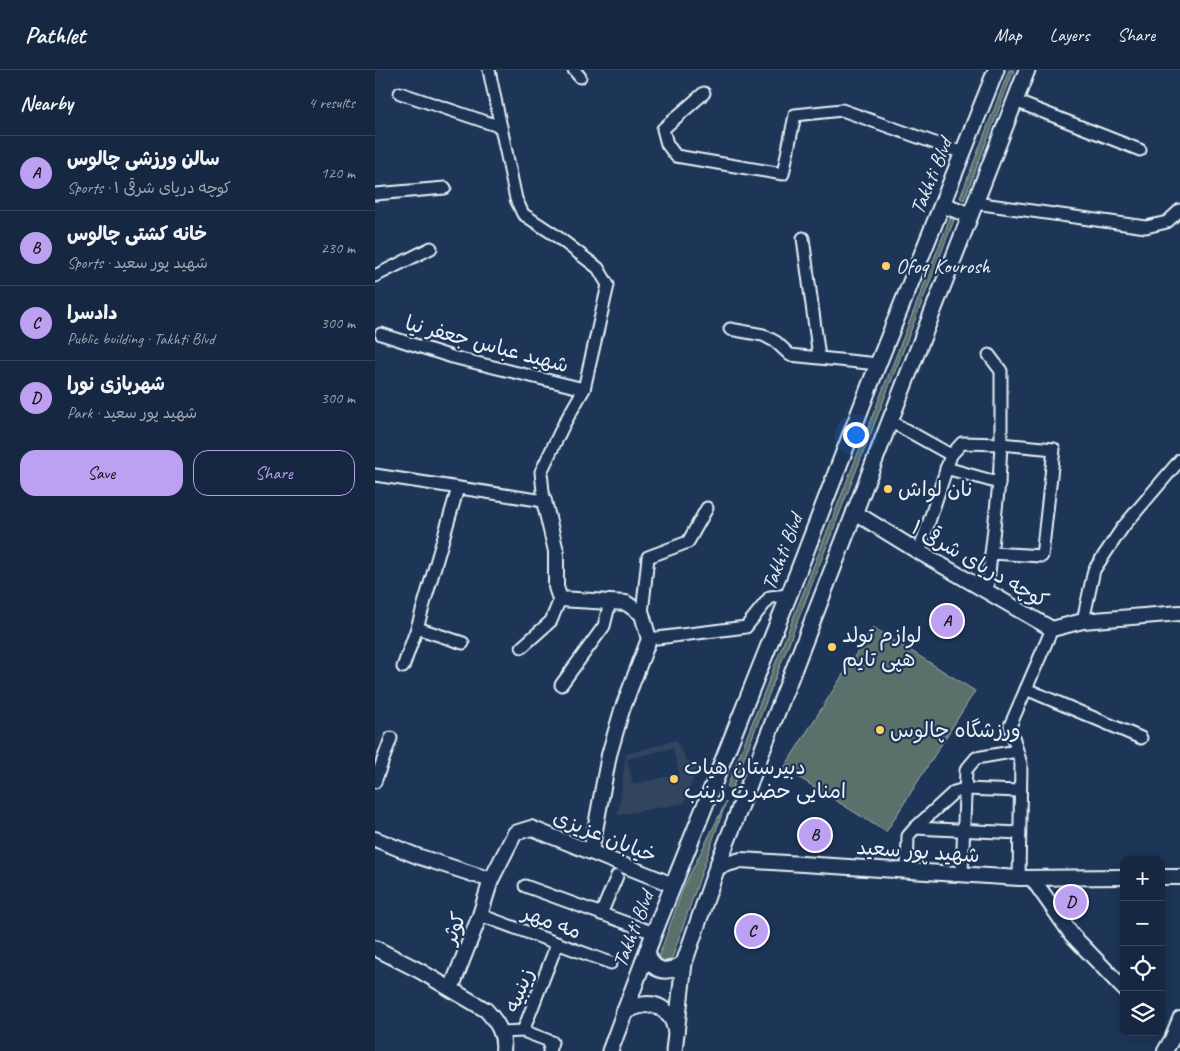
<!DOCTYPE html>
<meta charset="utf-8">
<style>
:root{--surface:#162841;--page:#1f3048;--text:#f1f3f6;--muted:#9ea6b1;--line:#35445a;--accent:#bca0f2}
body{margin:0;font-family:Caveat,"Playpen Sans Arabic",sans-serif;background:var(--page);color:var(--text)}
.controls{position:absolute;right:15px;bottom:15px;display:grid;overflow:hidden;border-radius:10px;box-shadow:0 2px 12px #0003}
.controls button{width:45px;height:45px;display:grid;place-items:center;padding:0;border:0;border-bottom:1px solid var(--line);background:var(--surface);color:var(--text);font:25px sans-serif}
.you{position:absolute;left:480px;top:364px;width:18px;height:18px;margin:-12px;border:4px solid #fff;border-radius:50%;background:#1a73e8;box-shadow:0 0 0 8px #1a73e833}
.badge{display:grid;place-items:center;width:32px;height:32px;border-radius:50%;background:var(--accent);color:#111;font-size:16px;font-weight:700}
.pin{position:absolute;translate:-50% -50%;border:2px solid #fff;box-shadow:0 1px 5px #0006}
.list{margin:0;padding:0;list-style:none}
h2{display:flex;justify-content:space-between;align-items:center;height:65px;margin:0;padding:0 20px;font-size:21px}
h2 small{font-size:16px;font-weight:400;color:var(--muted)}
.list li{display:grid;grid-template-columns:32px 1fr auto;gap:15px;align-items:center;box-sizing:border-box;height:75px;padding:0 20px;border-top:1px solid var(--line)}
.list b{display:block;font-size:19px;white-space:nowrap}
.list p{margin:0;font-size:16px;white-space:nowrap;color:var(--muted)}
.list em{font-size:16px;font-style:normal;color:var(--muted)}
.actions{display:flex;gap:10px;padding:15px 20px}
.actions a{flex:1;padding:11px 0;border:1px solid var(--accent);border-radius:15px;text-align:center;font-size:18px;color:var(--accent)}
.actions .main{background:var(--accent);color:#111}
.icon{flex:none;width:28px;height:28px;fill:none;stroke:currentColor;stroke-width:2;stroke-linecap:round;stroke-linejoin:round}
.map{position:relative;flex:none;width:805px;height:981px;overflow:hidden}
header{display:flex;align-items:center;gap:30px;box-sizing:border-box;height:70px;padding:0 25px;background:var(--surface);border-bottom:1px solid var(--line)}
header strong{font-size:24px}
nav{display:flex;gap:28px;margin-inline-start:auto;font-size:18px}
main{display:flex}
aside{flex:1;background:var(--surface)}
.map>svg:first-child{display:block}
.built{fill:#32445e;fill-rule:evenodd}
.green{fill:#5a6f6b;stroke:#a1b0b2}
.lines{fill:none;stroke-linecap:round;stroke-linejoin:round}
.minor-casing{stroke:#e8f1f8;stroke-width:15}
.tertiary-casing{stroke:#e8f1f8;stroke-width:18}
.secondary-casing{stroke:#e8f1f8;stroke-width:19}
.minor{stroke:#1d3557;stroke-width:11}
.tertiary{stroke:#1d3557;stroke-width:14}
.secondary{stroke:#1d3557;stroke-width:15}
.poi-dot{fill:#ffd166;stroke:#1d3557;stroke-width:2}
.labels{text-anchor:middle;stroke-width:4.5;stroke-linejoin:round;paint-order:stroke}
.street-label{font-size:21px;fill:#e8f1f8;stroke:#1d3557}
.poi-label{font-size:21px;fill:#e8f1f8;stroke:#1d3557;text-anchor:start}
</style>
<header>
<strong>Pathlet</strong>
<nav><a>Map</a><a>Layers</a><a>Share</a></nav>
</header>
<main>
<aside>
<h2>Nearby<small>4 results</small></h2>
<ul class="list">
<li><span class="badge">A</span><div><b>سالن ورزشی چالوس</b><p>Sports · کوچه دریای شرقی ۱</p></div><em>120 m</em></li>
<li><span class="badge">B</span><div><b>خانه کشتی چالوس</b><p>Sports · شهید پور سعید</p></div><em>230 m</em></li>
<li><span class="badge">C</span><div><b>دادسرا</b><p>Public building · Takhti Blvd</p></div><em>300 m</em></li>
<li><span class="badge">D</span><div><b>شهربازی نورا</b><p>Park · شهید پور سعید</p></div><em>300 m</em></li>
</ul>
<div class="actions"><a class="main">Save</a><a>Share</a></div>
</aside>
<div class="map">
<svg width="805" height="981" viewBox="0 0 805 981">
<rect width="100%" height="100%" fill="#1d3557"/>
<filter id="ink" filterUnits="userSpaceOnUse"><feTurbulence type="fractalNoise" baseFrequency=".02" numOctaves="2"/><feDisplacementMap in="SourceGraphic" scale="10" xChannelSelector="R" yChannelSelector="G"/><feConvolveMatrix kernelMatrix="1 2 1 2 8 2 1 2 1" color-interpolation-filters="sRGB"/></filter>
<g filter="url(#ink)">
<path class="built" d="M301 670 312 691 324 693 309 733 243 745 251 684ZM298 678 304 704 258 714 252 689Z"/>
<g class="green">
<path d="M634 0H639L589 130 585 128Z"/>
<path d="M575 148 579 150 357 719 352 717Z"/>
<path d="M498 557 600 621 511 762 409 698Z"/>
<path d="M351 732 297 888 294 891H289L285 888V883L309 816Z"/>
</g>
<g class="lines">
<defs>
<g id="minor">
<path d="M199 0 205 7"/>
<path d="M25 23 126 57"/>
<path d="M329 23 288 59 292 74 301 86 408 104 420 45 467 40 588 83"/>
<path d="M640 31 765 80"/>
<path d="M0 124 70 118"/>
<path d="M600 133 771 157 792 152 805 140"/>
<path d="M428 168 444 287"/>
<path d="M0 206 56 178"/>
<path d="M355 259 388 265 401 272 415 285 503 294"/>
<path d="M6 264 77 287 209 319"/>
<path d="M515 351 576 385"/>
<path d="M571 398 624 413"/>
<path d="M0 405 169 431 166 402 189 354 209 319 233 215 223 198 180 165 148 144 141 129 114 0"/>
<path d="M544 482 576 385 587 373 626 374 679 379 667 486 616 483"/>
<path d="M612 521 624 413 626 374V301L614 285"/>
<path d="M267 544 273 487 313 472 332 438"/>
<path d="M708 551 719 500 748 457 805 390"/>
<path d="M42 558 88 573"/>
<path d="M274 569 371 557 395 527 414 525"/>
<path d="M147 577 176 551 185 529"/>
<path d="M28 597 42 558 83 418"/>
<path d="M186 615 229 556 235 532"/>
<path d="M651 619 766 668"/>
<path d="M0 712 16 668"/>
<path d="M540 758 644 763"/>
<path d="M532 801 533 766 540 758 579 722 590 719 645 721"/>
<path d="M587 804 591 700 601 688 642 681"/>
<path d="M644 808 646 694 635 656 677 559"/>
<path d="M150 816 279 863"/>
<path d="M226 844 242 806"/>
<path d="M105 845 236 893"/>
<path d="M148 961 177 972 174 981"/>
<path d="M127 962 148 961 182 874"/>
</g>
<g id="tertiary">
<path d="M169 431 181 481V517L185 529 251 533 267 544 274 569 247 640 234 685 216 782"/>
<path d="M479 442 544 482 677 559 708 551 805 543"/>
<path d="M0 769 42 786 116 810"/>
<path d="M342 797 366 790 644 808 749 807"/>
<path d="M786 807H805"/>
<path d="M657 808 697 865 749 919"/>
<path d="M0 878 45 901 111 940C122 952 130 964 128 981"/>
<path d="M76 919 105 845 116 810 140 763 156 758 298 815"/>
<path d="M790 981 797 969 805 949"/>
</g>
<g id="secondary">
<path d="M568 135 595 145"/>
<path d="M272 881C277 904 293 904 309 893"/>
<path d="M249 942C255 939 262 936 268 935 286 932 299 946 301 962"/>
<path d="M235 981 279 863 414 525 503 294 621 0"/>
<path d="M299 981 309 893 342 797 515 351 652 0"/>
</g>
</defs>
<use href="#minor" class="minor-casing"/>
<use href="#tertiary" class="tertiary-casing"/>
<use href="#secondary" class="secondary-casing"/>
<use href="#minor" class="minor"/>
<use href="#tertiary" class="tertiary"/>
<use href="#secondary" class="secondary"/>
</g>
</g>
<g class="poi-dot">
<circle cx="511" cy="196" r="5"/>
<circle cx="513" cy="419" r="5"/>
<circle cx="457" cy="577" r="5"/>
<circle cx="505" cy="660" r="5"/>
<circle cx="299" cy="709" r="5"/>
</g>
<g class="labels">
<g class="street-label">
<text transform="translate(556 106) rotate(-68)" y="7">Takhti Blvd</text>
<text transform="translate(112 274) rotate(15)" y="7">شهید عباس جعفر نیا</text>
<text transform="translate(407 482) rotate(-69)" y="7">Takhti Blvd</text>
<text transform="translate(605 494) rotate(30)" y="7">کوچه دریای شرقی ۱</text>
<text transform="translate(230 766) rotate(22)" y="7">خیابان عزیزی</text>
<text transform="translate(543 781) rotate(4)" y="7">شهید پور سعید</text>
<text transform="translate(177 852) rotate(20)" y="7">مه مهر</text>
<text transform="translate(79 858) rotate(-69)" y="7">کوثر</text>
<text transform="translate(258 859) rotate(-69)" y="7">Takhti Blvd</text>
<text transform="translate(144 920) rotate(-68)" y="7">زینبیه</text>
</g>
<g class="poi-label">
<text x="521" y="203">Ofoq Kourosh</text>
<text x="523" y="426">نان لواش</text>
<text x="467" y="572">لوازم تولد<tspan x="467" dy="24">هپی تایم</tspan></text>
<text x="515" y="667">ورزشگاه چالوس</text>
<text x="309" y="704">دبیرستان هیات<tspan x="309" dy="24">امنایی حضرت زینب</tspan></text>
</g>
</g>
</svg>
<div class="controls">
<button>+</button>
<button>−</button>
<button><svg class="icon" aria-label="locate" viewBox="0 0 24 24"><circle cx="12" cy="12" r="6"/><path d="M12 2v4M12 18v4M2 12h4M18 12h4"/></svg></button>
<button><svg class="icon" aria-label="layers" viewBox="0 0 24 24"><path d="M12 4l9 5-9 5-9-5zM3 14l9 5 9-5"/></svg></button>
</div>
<div class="you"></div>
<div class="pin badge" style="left:572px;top:551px">A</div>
<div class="pin badge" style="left:440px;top:765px">B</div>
<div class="pin badge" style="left:377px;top:861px">C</div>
<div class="pin badge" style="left:696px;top:832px">D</div>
</div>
</main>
